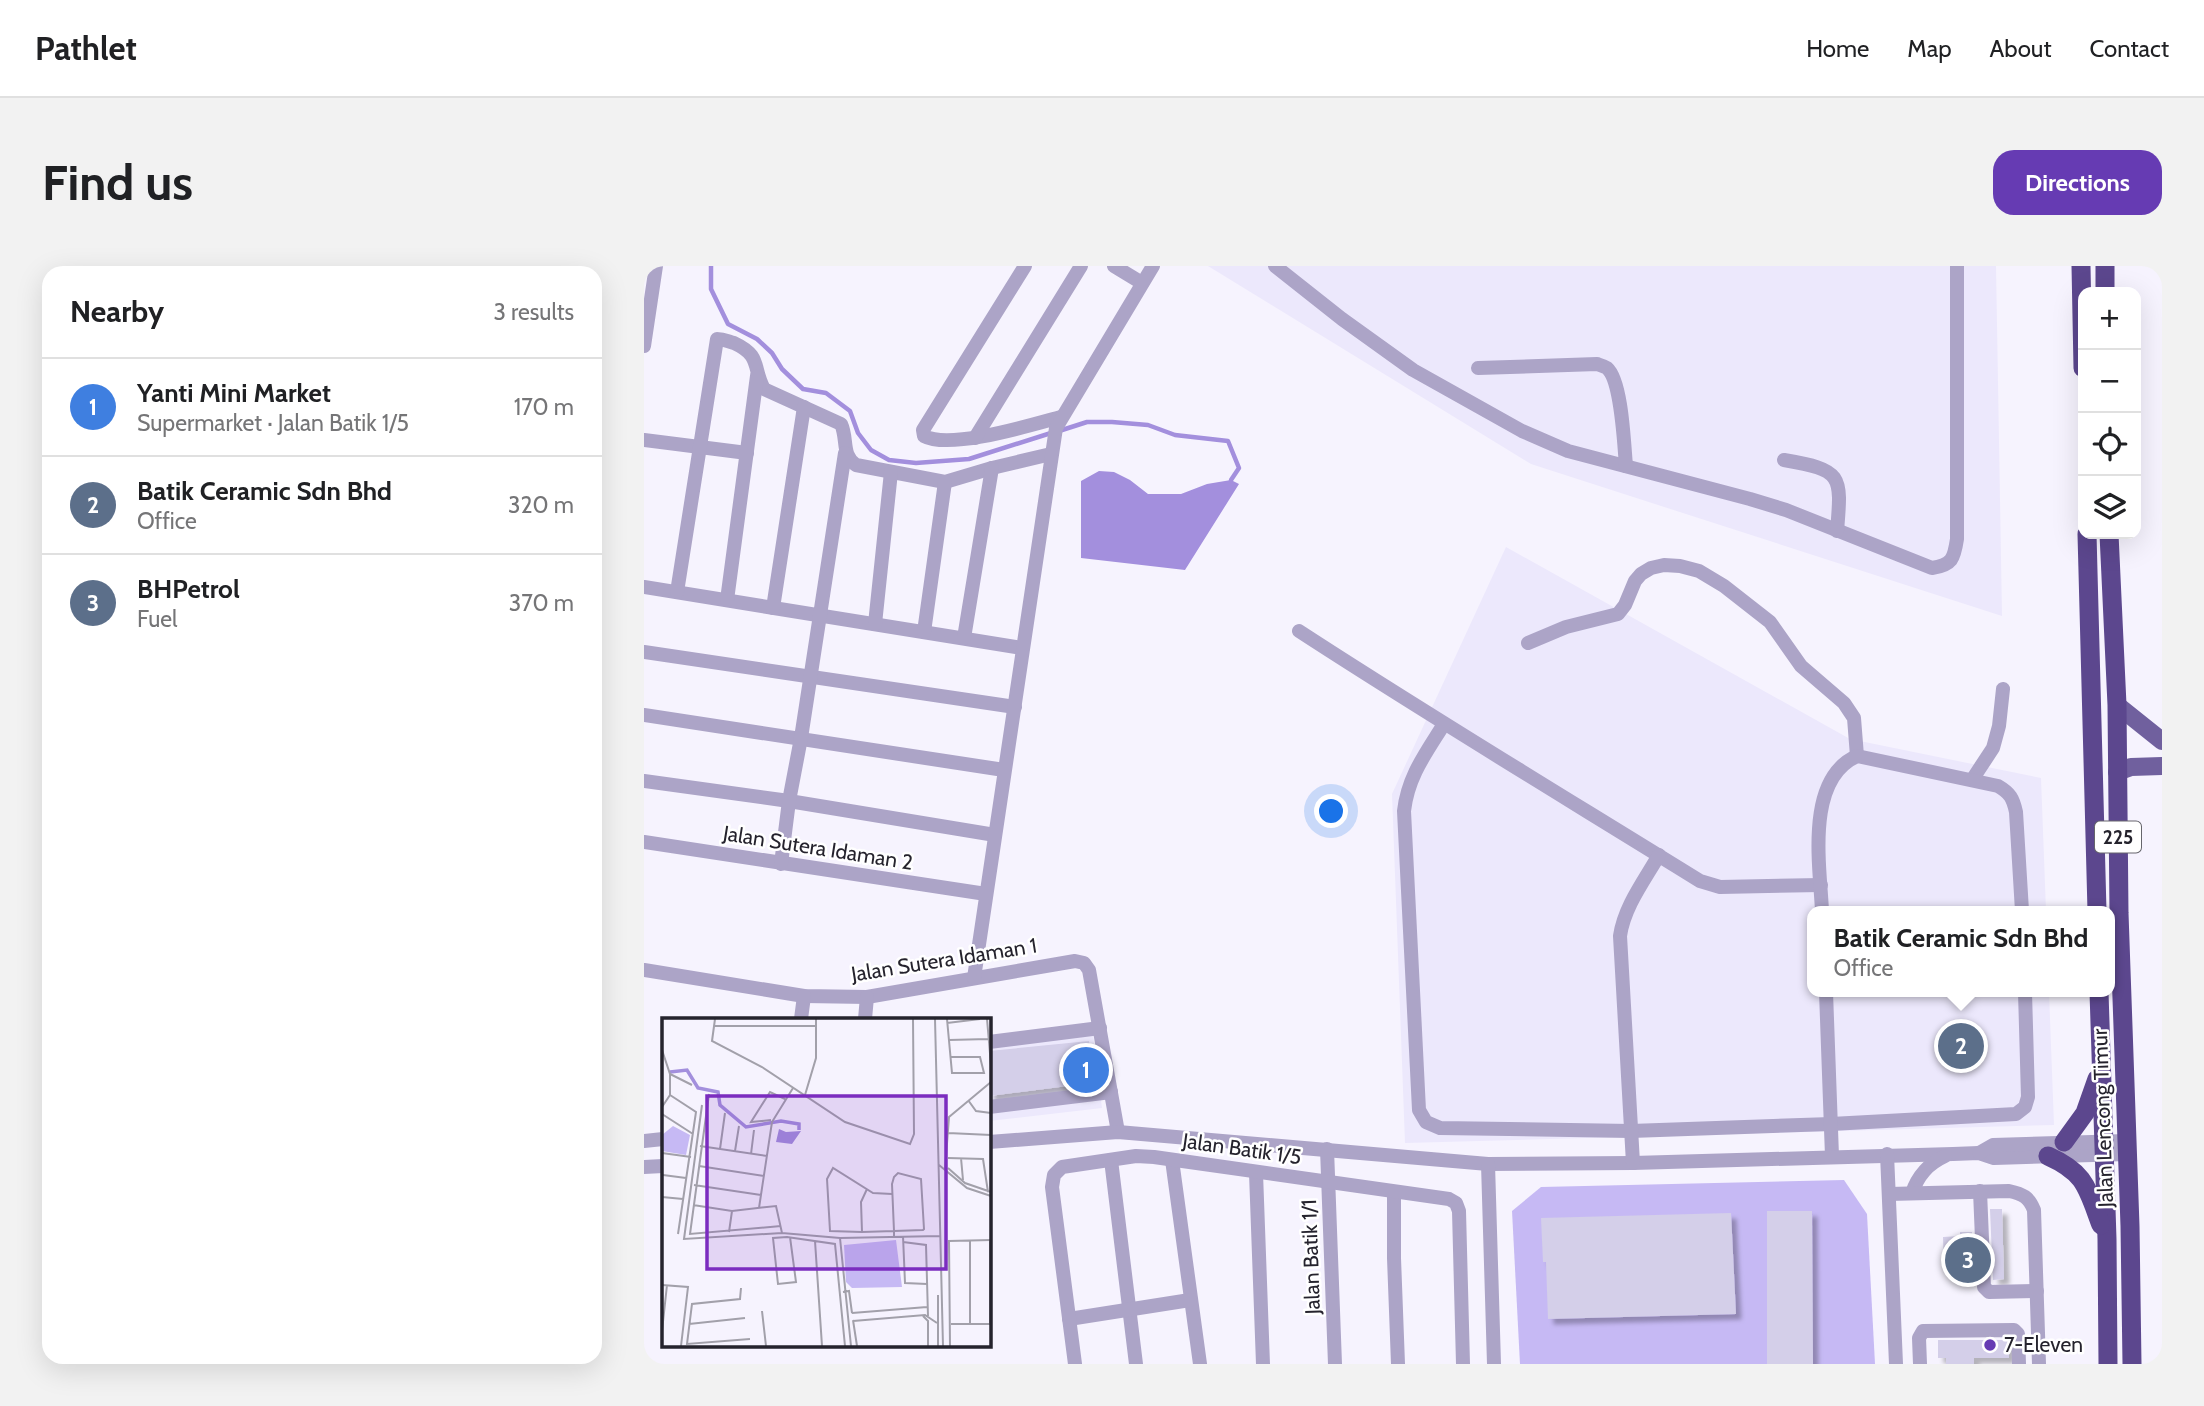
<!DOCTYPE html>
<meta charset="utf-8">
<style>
:root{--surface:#fff;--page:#f2f2f2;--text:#202124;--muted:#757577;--line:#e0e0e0;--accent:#663bb3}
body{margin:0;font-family:Cabin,sans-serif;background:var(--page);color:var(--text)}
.controls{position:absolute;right:21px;top:21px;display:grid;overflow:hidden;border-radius:14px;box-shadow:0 7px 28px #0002}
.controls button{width:63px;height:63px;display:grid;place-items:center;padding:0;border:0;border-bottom:2px solid var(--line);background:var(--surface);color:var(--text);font:35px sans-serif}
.you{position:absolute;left:688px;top:546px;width:24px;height:24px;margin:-18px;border:5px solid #fff;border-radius:50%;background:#1a73e8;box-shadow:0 0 0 10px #1a73e833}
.badge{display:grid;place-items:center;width:46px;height:46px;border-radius:50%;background:var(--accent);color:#fff;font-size:23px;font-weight:700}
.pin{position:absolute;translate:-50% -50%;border:4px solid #fff;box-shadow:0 2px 7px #0006}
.popup{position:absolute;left:1163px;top:640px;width:308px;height:91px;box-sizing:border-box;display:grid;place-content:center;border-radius:14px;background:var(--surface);filter:drop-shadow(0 2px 5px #0005);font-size:23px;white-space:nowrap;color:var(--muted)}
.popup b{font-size:26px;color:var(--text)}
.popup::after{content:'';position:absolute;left:50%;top:100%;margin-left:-14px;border:14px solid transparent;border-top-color:var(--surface)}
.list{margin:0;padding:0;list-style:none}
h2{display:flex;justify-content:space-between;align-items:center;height:91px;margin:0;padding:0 28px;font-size:30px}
h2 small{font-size:23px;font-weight:400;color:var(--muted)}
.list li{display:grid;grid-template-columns:46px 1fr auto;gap:21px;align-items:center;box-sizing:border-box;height:98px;padding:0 28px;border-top:2px solid var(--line)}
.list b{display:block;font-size:26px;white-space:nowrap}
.list p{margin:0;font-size:23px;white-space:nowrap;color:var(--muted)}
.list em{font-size:23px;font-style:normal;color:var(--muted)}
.icon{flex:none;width:38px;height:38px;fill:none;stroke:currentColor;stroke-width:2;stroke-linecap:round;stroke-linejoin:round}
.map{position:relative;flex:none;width:1518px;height:1098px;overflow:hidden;border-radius:21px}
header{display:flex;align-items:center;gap:42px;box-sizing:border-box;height:98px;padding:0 35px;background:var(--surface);border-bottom:2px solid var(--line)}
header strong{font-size:33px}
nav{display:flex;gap:38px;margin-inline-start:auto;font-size:24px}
.intro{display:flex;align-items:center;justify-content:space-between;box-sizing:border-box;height:168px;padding:0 42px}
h1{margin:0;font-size:49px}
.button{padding:18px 32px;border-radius:21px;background:var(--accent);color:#fff;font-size:24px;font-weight:700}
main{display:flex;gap:42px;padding:0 42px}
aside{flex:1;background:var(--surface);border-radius:21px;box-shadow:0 7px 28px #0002}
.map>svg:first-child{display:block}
.built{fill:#ece8fc}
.green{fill:#c6b9f4}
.water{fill:#a38fdd}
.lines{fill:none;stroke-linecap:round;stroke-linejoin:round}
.stream{stroke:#a38fdd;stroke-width:4.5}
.building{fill:#d4cfe9;filter:url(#shadow)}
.minor{stroke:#aca4c7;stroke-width:14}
.major{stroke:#70609e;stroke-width:18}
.highway{stroke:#5c478e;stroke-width:19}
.poi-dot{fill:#663bb3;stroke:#fff;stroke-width:2.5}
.labels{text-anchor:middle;stroke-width:5;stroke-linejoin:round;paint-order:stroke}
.shield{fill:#fff;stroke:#66656c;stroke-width:2}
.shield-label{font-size:19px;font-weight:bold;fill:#25232d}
.street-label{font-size:21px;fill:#25232d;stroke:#fff}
.poi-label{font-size:21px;fill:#25232d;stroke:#fff;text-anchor:start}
.inset-river{fill:none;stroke:#a38fdd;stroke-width:3.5}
.inset-road{fill:none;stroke:#a2a0aa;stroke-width:2}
.view{fill:#7b2cbf;fill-opacity:0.15;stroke:#7b2cbf;stroke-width:3.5}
.inset-edge{fill:none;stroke:#25232d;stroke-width:3.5}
</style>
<header>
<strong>Pathlet</strong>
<nav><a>Home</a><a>Map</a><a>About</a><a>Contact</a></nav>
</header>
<div class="intro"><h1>Find us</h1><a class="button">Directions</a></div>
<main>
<aside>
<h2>Nearby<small>3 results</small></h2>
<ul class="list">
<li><span class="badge" style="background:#3f7fe0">1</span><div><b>Yanti Mini Market</b><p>Supermarket · Jalan Batik 1/5</p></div><em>170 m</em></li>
<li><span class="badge" style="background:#5c6f8a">2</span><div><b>Batik Ceramic Sdn Bhd</b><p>Office</p></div><em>320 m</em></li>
<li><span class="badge" style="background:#5c6f8a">3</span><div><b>BHPetrol</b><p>Fuel</p></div><em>370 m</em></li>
</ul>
</aside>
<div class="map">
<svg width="1518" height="1098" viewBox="0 0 1518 1098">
<defs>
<filter id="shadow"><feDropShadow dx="5.5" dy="5.5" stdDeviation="2" flood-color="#0004"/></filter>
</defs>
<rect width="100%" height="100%" fill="#f6f3fe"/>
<g class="built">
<path d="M564 0H1352L1358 350 887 198Z"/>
<path d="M862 281 1206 473 1397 512 1402 645H1168V726H1405L1410 859 761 877 748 528Z"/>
<path d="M449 768 458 842 345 855V780Z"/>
</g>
<path class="green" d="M1200 914 1223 948 1231 1098H876L868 945 897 921Z"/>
<path class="water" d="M455 205 470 206 486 214 504 228H537L563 218 587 214 595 218 541 304 437 292V215Z"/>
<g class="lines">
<g class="stream">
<path d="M67 0V23L84 58 113 73 128 87 138 103 159 123 182 127 206 145 214 167 227 184 245 194 272 197 325 193 407 167"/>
<path d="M415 165 443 156H468L504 159 531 169 584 175 595 202 587 214"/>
</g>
</g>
<g class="building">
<path d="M445 775 449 808 439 818 345 830V785Z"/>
<path d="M1346 943H1358L1360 1013 1349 1014Z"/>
<path d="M1123 945H1168L1169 1098H1123Z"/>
<path d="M1087 947 1092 1048 904 1053 902 996H899L897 952Z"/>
<path d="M1316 966H1328L1329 997H1317V1002L1300 1003 1299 971 1316 970Z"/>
<path d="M1294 1074H1365V1092H1330V1098H1302V1092H1294Z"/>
</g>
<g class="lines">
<g class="minor">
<path d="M381 0 279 164 280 170C306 184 387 159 417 151"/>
<path d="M470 0 498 17"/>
<path d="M631 0 698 53 769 104 878 165 924 185 1106 233 1142 244 1288 302C1308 299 1310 293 1313 273V0"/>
<path d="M0 80 12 0"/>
<path d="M834 102 953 98C956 99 960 100 963 102 978 115 980 179 982 200"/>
<path d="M331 172 437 0"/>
<path d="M0 174 103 187"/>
<path d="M1140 194C1198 204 1198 208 1193 265"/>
<path d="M0 321 378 382"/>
<path d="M33 326 73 73C80 73 83 75 90 77 118 90 108 101 120 123L197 158C204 173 197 189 212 199L301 216 348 202 407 188"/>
<path d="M83 334 113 110"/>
<path d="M129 342 160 141"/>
<path d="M231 358 247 206"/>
<path d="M655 365C787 451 922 532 1056 615L1076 621 1177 619"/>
<path d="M280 366 301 216"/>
<path d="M320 372 348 202"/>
<path d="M884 377 922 361 974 348 981 339 991 315 997 308 1007 302 1020 299 1036 300 1055 305 1080 320 1126 356 1157 400 1200 437 1210 452 1213 490"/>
<path d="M0 386 371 441"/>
<path d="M0 449 360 504"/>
<path d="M800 458C782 487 764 510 760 545L775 844 782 856 796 862 987 865 1187 858 1372 848 1381 841 1384 831 1381 726"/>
<path d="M1328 514 1349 482 1355 460 1359 423"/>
<path d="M0 515 145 535 351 569"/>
<path d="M0 576 342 628"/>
<path d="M137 598 145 535 157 472 201 187"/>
<path d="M1178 645C1176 600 1161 513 1213 490L1354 520C1366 527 1369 532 1372 546L1378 645"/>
<path d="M0 704 160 730 223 731 431 695 440 697 445 704 474 866"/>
<path d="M330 712 412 162 509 0"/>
<path d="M1182 726 1188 890"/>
<path d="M157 753 160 730"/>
<path d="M221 753 223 731"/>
<path d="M345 776 456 762"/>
<path d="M345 841 467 826"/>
<path d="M0 875 19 873"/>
<path d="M345 876 474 866 844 898 989 897 1309 888 1335 887 1350 892 1484 888"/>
<path d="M683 883 691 1098"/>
<path d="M1335 887 1349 879 1482 875"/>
<path d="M1243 888 1252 1098"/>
<path d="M467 894 492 1098"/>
<path d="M528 894 556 1098"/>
<path d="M989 897 976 670C980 641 1000 615 1015 589"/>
<path d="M844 898 850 1098"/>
<path d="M0 901 19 900"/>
<path d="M612 907 619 1098"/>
<path d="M1336 925 1340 1021 1345 1026 1393 1025"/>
<path d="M750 926V992L754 1098"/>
<path d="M1268 927C1274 909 1284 898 1301 890"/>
<path d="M1245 928 1365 925C1379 928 1385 931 1390 944L1395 1098"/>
<path d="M425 1053 546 1034"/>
<path d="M431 1098 408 921 410 909 418 901 492 890 510 891 805 933 812 937 815 945 819 1098"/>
<path d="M1276 1098 1275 1072 1279 1065 1370 1064 1374 1068 1375 1098"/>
</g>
<g class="major">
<path d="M1473 439 1518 475"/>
<path d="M1473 506 1487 501 1518 500"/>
</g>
<g class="highway">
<path d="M1437 0 1439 102"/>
<path d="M1461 0V26"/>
<path d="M1443 268 1453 645"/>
<path d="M1465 268 1473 439 1475 647 1486 960 1488 1098"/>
<path d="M1455 726 1463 973 1464 1098"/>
<path d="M1420 876 1441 847 1453 813"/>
<path d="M1404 890C1442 907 1443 922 1457 959"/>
</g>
</g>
<circle class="poi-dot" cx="1346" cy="1079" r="7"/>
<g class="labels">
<rect class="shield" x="1451" y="555.5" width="46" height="31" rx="5"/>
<g class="shield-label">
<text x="1474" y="578">225</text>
</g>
<g class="street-label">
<text transform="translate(174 582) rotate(9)" y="7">Jalan Sutera Idaman 2</text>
<text transform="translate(300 694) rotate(-9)" y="7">Jalan Sutera Idaman 1</text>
<text transform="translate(1459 852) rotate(-92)" y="7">Jalan Lencong Timur</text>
<text transform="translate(598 883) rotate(8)" y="7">Jalan Batik 1/5</text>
<text transform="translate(667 991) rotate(-92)" y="7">Jalan Batik 1/1</text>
</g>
<g class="poi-label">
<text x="1360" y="1086">7-Eleven</text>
</g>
</g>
<g transform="translate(18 752)">
<rect width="329" height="329" fill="#f6f3fe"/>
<path d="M11 108 28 117 24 137 0 133V117ZM234 222 240 269 190 270 184 264 182 227Z" fill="#c6b9f4"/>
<path d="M117 111 124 114 139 113 130 126 114 124Z" fill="#a38fdd"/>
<path class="inset-river" d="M8 54 25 52 36 70 56 74 58 87 84 109 119 103 137 106V112"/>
<path class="inset-road" d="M53 1 50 23 100 49 183 104 248 126 252 116 251 1M273 1 281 328M285 1 290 55H322L318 39H289M325 1 329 47M285 5 318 1M52 8H154M287 22 326 21M0 32 8 56 30 67M47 76 28 216 119 208M8 77 34 94 16 216M143 77 154 40V1M306 82 314 93 329 95M40 87 22 221 120 215 178 220 278 218M0 89 8 77V56M0 96 31 116M109 102 89 104 108 74 123 81M286 115 329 117M38 128 105 138M58 131 63 95M73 133 77 108M0 135 29 139M89 136 92 112M286 140 321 141 326 174M299 140 301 162M277 147 305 170 329 178M37 148 102 158M286 150 303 165 329 174M283 152 287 99 329 64M1 157 24 160M32 167 99 177M230 176 211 175 171 150 165 161 168 213 200 214 232 213 261 212 262 211 259 161 236 155 232 159 230 166 232 213V218M0 179 21 181M31 187 70 193 114 188 120 215M97 190 110 104 131 70M67 214 70 193M200 214 199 184 205 171M241 218 243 265 265 266M128 219 134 264 116 266 111 220 125 219 173 226 183 328M178 220 189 328M308 222V306M153 223 160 328M241 224 264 227 266 298M0 267 26 269 19 328M79 270 78 281 30 286 25 326 88 321M181 274 187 273 190 295M276 277V328M100 293 104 328M190 295 265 289M261 298 266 303V328M191 302 195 328M191 303 263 297 275 305M27 306 83 300M289 306H329M328 306V222M0 313 5 267M288 328 287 223 329 222"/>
<path class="view" d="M45 78H284V251H45Z"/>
<rect width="329" height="329" class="inset-edge"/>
</g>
</svg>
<div class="controls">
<button>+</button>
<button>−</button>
<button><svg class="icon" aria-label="locate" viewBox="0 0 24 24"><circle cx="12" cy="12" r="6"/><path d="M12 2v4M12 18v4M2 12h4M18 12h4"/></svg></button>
<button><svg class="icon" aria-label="layers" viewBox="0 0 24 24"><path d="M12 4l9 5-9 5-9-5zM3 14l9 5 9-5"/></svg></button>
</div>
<div class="you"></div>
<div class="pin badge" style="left:442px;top:804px;background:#3f7fe0">1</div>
<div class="pin badge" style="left:1317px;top:780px;background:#5c6f8a">2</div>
<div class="popup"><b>Batik Ceramic Sdn Bhd</b>Office</div>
<div class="pin badge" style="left:1324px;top:994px;background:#5c6f8a">3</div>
</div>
</main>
